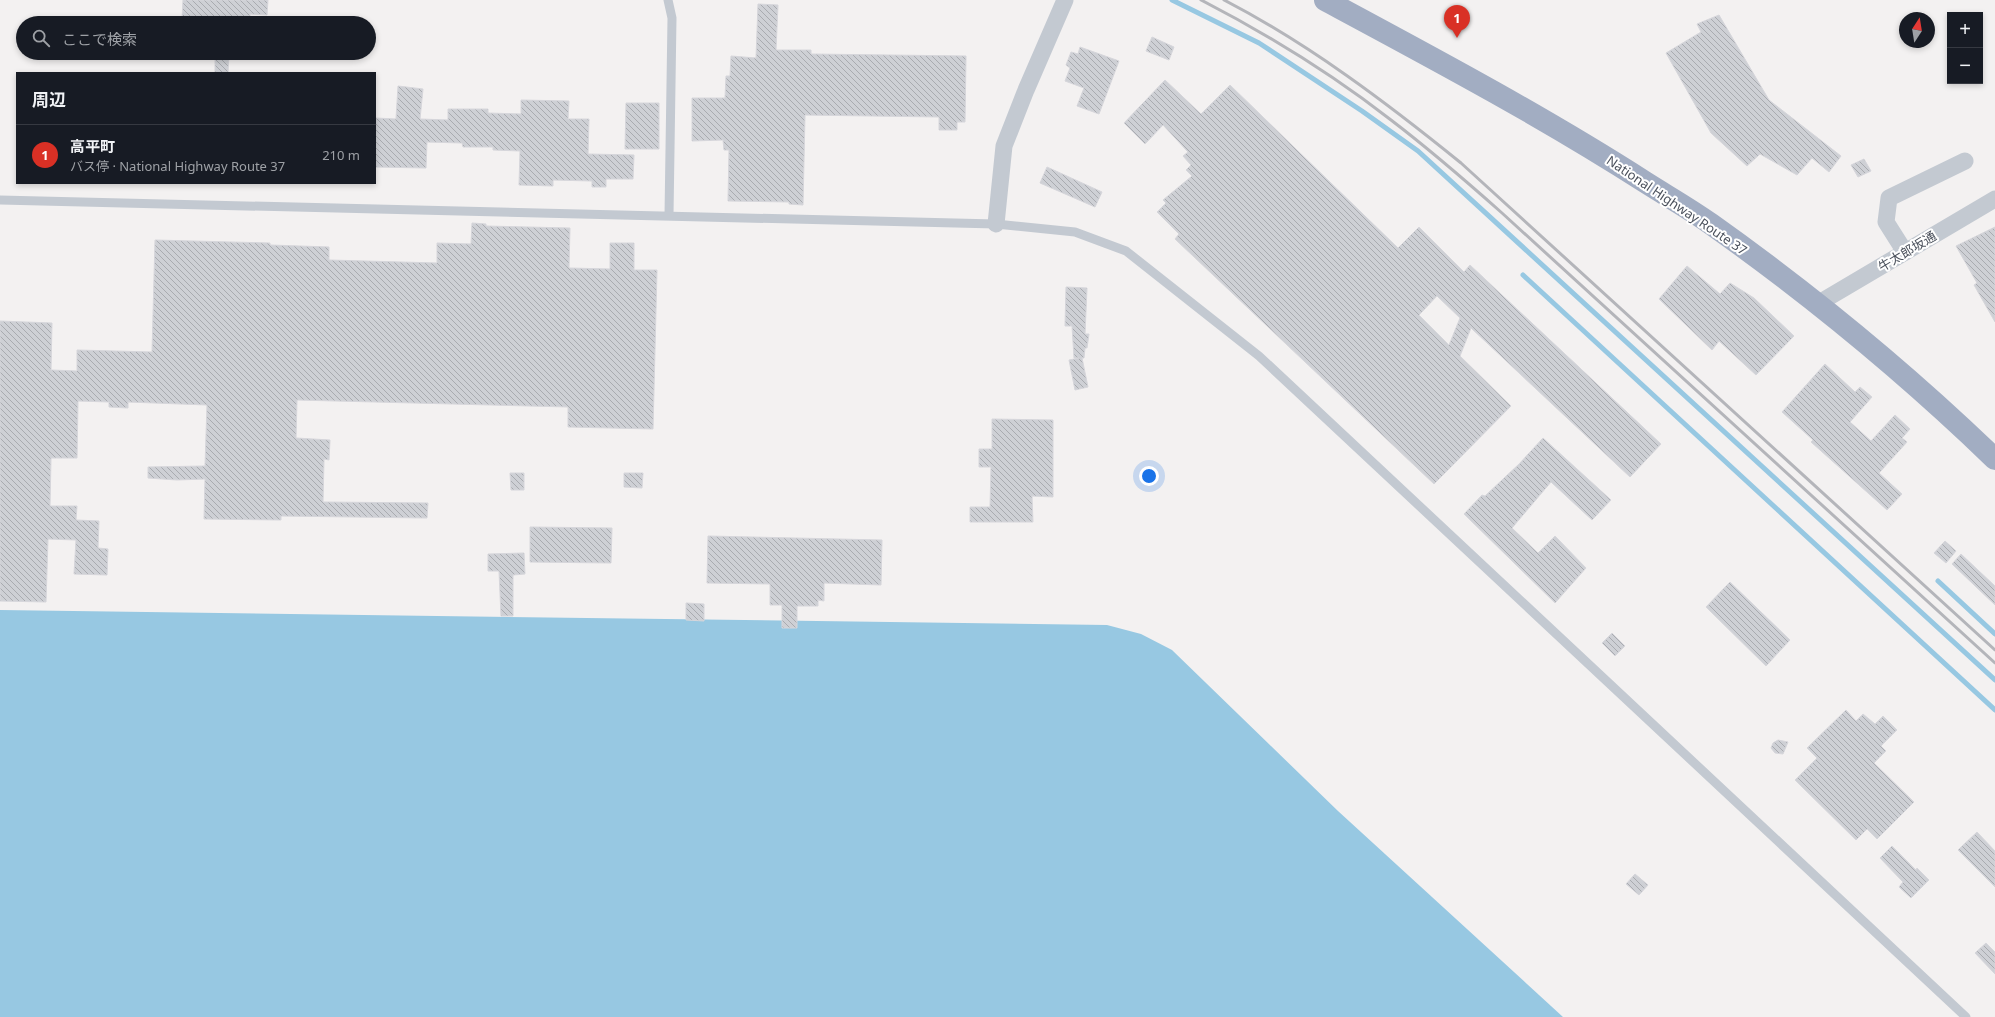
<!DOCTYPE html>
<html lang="ja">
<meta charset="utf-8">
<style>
:root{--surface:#171b24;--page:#20242c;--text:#f1f3f6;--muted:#9ea1a6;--line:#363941;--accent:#d93025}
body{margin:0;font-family:"Noto Sans","Noto Sans JP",sans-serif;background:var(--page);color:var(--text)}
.controls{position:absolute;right:12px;top:12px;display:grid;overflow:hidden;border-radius:0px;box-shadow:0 2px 6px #0003}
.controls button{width:36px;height:36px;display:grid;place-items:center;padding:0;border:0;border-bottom:1px solid var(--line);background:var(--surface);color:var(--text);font:20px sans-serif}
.compass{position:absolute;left:1899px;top:12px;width:36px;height:36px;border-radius:50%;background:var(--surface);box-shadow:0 2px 6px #0003;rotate:12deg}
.you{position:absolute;left:1149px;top:476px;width:14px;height:14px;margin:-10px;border:3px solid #fff;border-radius:50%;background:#1a73e8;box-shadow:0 0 0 6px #1a73e833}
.badge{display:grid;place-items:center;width:26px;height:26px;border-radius:50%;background:var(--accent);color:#fff;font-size:13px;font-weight:700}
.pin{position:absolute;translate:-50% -33px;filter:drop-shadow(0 1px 2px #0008)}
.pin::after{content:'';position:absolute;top:21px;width:14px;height:12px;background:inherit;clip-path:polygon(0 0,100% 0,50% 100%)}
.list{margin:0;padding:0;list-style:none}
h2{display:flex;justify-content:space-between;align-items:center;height:52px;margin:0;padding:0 16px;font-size:17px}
h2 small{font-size:13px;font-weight:400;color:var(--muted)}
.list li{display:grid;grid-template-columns:26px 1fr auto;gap:12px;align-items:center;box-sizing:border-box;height:60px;padding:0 16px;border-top:1px solid var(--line)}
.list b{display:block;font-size:15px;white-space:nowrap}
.list p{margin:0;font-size:13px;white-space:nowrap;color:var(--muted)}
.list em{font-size:13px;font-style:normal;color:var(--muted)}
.icon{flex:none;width:22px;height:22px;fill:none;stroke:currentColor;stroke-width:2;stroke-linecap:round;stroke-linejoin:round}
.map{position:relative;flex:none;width:1995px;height:1017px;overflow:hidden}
.search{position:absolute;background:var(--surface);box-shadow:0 2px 6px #0003;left:16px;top:16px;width:360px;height:44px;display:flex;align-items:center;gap:10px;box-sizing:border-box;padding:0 14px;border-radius:22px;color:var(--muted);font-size:15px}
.panel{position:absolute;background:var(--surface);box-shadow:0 2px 6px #0003;left:16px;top:72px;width:360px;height:112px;border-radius:0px}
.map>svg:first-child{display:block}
.water{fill:#97c8e2}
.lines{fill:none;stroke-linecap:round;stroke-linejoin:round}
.stream{stroke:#97c8e2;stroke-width:5}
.building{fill:url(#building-back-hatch);stroke:#d6d6db;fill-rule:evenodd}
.service{stroke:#c3c9d1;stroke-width:9}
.minor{stroke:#c3c9d1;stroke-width:17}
.trunk{stroke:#a2adc2;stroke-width:22}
.rail{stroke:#b4b5ba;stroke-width:3}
.labels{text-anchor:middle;stroke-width:4;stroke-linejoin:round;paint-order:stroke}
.street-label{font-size:13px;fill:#4b515c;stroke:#fff}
</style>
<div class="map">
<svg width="1995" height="1017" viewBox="0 0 1995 1017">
<defs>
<pattern id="building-back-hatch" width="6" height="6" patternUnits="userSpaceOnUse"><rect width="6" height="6" fill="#ced0d5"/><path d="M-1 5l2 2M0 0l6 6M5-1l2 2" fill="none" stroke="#a9abb0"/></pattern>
</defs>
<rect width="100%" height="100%" fill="#f3f1f1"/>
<path class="water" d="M0 610 1107 625 1141 634 1172 650 1338 811 1563 1017H0Z"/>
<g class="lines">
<g class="stream">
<path d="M1172 0 1259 43 1362 111 1418 151 1995 680"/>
<path d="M1523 275 1995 710"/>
<path d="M1938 581 1995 634"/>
</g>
</g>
<g class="building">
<path d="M183 0H268L267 15 250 14V22L182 19Z"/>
<path d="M758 4 778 5 776 50H811V54L966 56 965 122H957V130H939V117L805 115 803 205 789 204V202L728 201 729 150H724L723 140 692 141V98H725L726 76H730L731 56 756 58Z"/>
<path d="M1719 15 1769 100 1841 156 1829 172 1812 158 1797 175 1760 154 1747 166 1711 133 1666 53 1701 32 1697 24Z"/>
<path d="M1152 37 1174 47 1169 60 1146 51Z"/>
<path d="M1080 47 1119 61 1099 114 1077 106 1084 88 1065 81 1070 68 1066 65 1071 52 1078 54Z"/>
<path d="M215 53H229L228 73H215Z"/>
<path d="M1165 80 1201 114 1230 85 1398 248 1419 227 1464 272 1470 265 1661 444 1630 477 1471 328 1460 356 1511 406 1434 484 1175 239 1179 234 1157 212 1166 203 1163 200 1192 176 1186 170 1191 165 1183 156 1188 152 1163 125 1145 144 1124 123ZM1437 296 1460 318 1449 345 1419 315Z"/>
<path d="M398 86 423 89 420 119 448 120V109H488V113L521 114V100L569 101 568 119H589L588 154 634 155 633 179H606V187H592V181L553 180V186L519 185 520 151 493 150V147H463L462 143 427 142 426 168 375 167V118L396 119Z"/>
<path d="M626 103H659V149H625Z"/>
<path d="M1864 159 1871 171 1858 177 1851 165Z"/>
<path d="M1047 167 1102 192 1095 207 1040 183Z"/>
<path d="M472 223 486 224V226L570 228 569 268 610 269V243H634V270H657L653 429 568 427V407L297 400 296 438 330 440 329 460 324 459 323 502 428 503 427 518 281 516V520L204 519 205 479 177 480 148 478V467L205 466 207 405 128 402V408L109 407V402L78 401 77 458H51L50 506H77L76 520 99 521 98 548 108 549 107 575 74 574 76 540 48 539 46 602 0 601V321L52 323 51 370 77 371V350L152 352 155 240 270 243V245L329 247V260L437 263V243L471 244Z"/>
<path d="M1995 227V322L1974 285 1977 283 1956 246Z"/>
<path d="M1687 266 1720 294 1730 283 1754 298 1794 336 1756 375 1719 341 1712 350 1659 299Z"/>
<path d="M1066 287 1087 288 1085 334H1089L1087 348H1085L1084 358H1082L1088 387 1075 390 1069 360 1079 358H1074L1072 326H1065Z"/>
<path d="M1825 364 1855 392 1860 387 1872 397 1850 422 1871 441 1895 415 1910 429 1902 438 1907 442 1879 473 1902 494 1887 510 1811 442 1813 440 1782 412Z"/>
<path d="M992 419 1053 420V497L1032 496 1033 522H970V507H990L991 467H979V449H992Z"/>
<path d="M1543 438 1611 500 1592 520 1551 482 1512 528 1538 553 1555 536 1586 568 1555 603 1464 514 1482 495 1485 496 1519 464Z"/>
<path d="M510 473H524V490H511Z"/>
<path d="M624 473H643L642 488 624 487Z"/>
<path d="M530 527 612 528 611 563 530 562Z"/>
<path d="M708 536 882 540 881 585 824 583V601L818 600V606H797V628H782V605H770V584L707 583Z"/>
<path d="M1945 541 1956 551 1946 563 1934 553Z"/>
<path d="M524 553 525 574 513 575V616H501L499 571H488V554Z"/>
<path d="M1961 554 1995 586V605L1952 564Z"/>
<path d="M1730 582 1790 640 1766 666 1706 607Z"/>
<path d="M686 603 704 604V621L686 620Z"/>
<path d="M1612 633 1625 646 1615 656 1602 643Z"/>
<path d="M1846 710 1856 721 1863 714 1875 724 1883 716 1897 730 1881 746 1886 751 1874 763 1914 802 1877 839 1867 829 1856 840 1795 780 1817 758 1807 748Z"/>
<path d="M1778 740 1788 742 1783 754 1775 753 1771 748 1773 743Z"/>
<path d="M1977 832 1995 851V887L1958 850Z"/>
<path d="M1892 846 1916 870 1917 868 1929 880 1911 898 1899 887 1903 882 1880 858Z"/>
<path d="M1635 874 1648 885 1639 895 1626 884Z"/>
<path d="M1986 943 1995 952V974L1975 953Z"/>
</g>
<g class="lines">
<g class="service">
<path d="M668 0 672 18 669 215"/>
<path d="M0 200 996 224 1075 232 1126 251 1259 356 1966 1017"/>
</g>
<g class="minor">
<path d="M996 224 1004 146 1026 90 1065 0"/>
<path d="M1905 252 1886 222 1889 198 1965 161"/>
<path d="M1819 303 1995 199"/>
</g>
<path class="trunk" d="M1325 0C1433 58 1542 116 1645 182 1667 196 1690 209 1711 224 1811 295 1907 374 1995 459"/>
<g class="rail">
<path d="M1201 0C1267 34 1332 74 1391 120 1429 149 1466 181 1502 213L1995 663"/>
<path d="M1224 0C1309 44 1387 103 1461 163L1995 650"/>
</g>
</g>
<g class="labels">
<g class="street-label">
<text transform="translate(1677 205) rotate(34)" y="5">National Highway Route 37</text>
<text transform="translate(1907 251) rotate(-31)" y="5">牛太郎坂通</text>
</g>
</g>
</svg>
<div class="controls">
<button>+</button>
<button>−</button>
</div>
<svg class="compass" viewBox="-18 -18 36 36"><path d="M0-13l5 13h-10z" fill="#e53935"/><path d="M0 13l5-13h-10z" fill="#9ea1a6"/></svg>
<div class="you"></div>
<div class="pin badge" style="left:1457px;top:38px">1</div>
<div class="search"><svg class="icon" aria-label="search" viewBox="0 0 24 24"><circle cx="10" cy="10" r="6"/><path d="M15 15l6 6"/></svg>ここで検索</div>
<section class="panel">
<h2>周辺<small></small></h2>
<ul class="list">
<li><span class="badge">1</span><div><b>高平町</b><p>バス停 · National Highway Route 37</p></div><em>210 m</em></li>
</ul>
</section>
</div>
